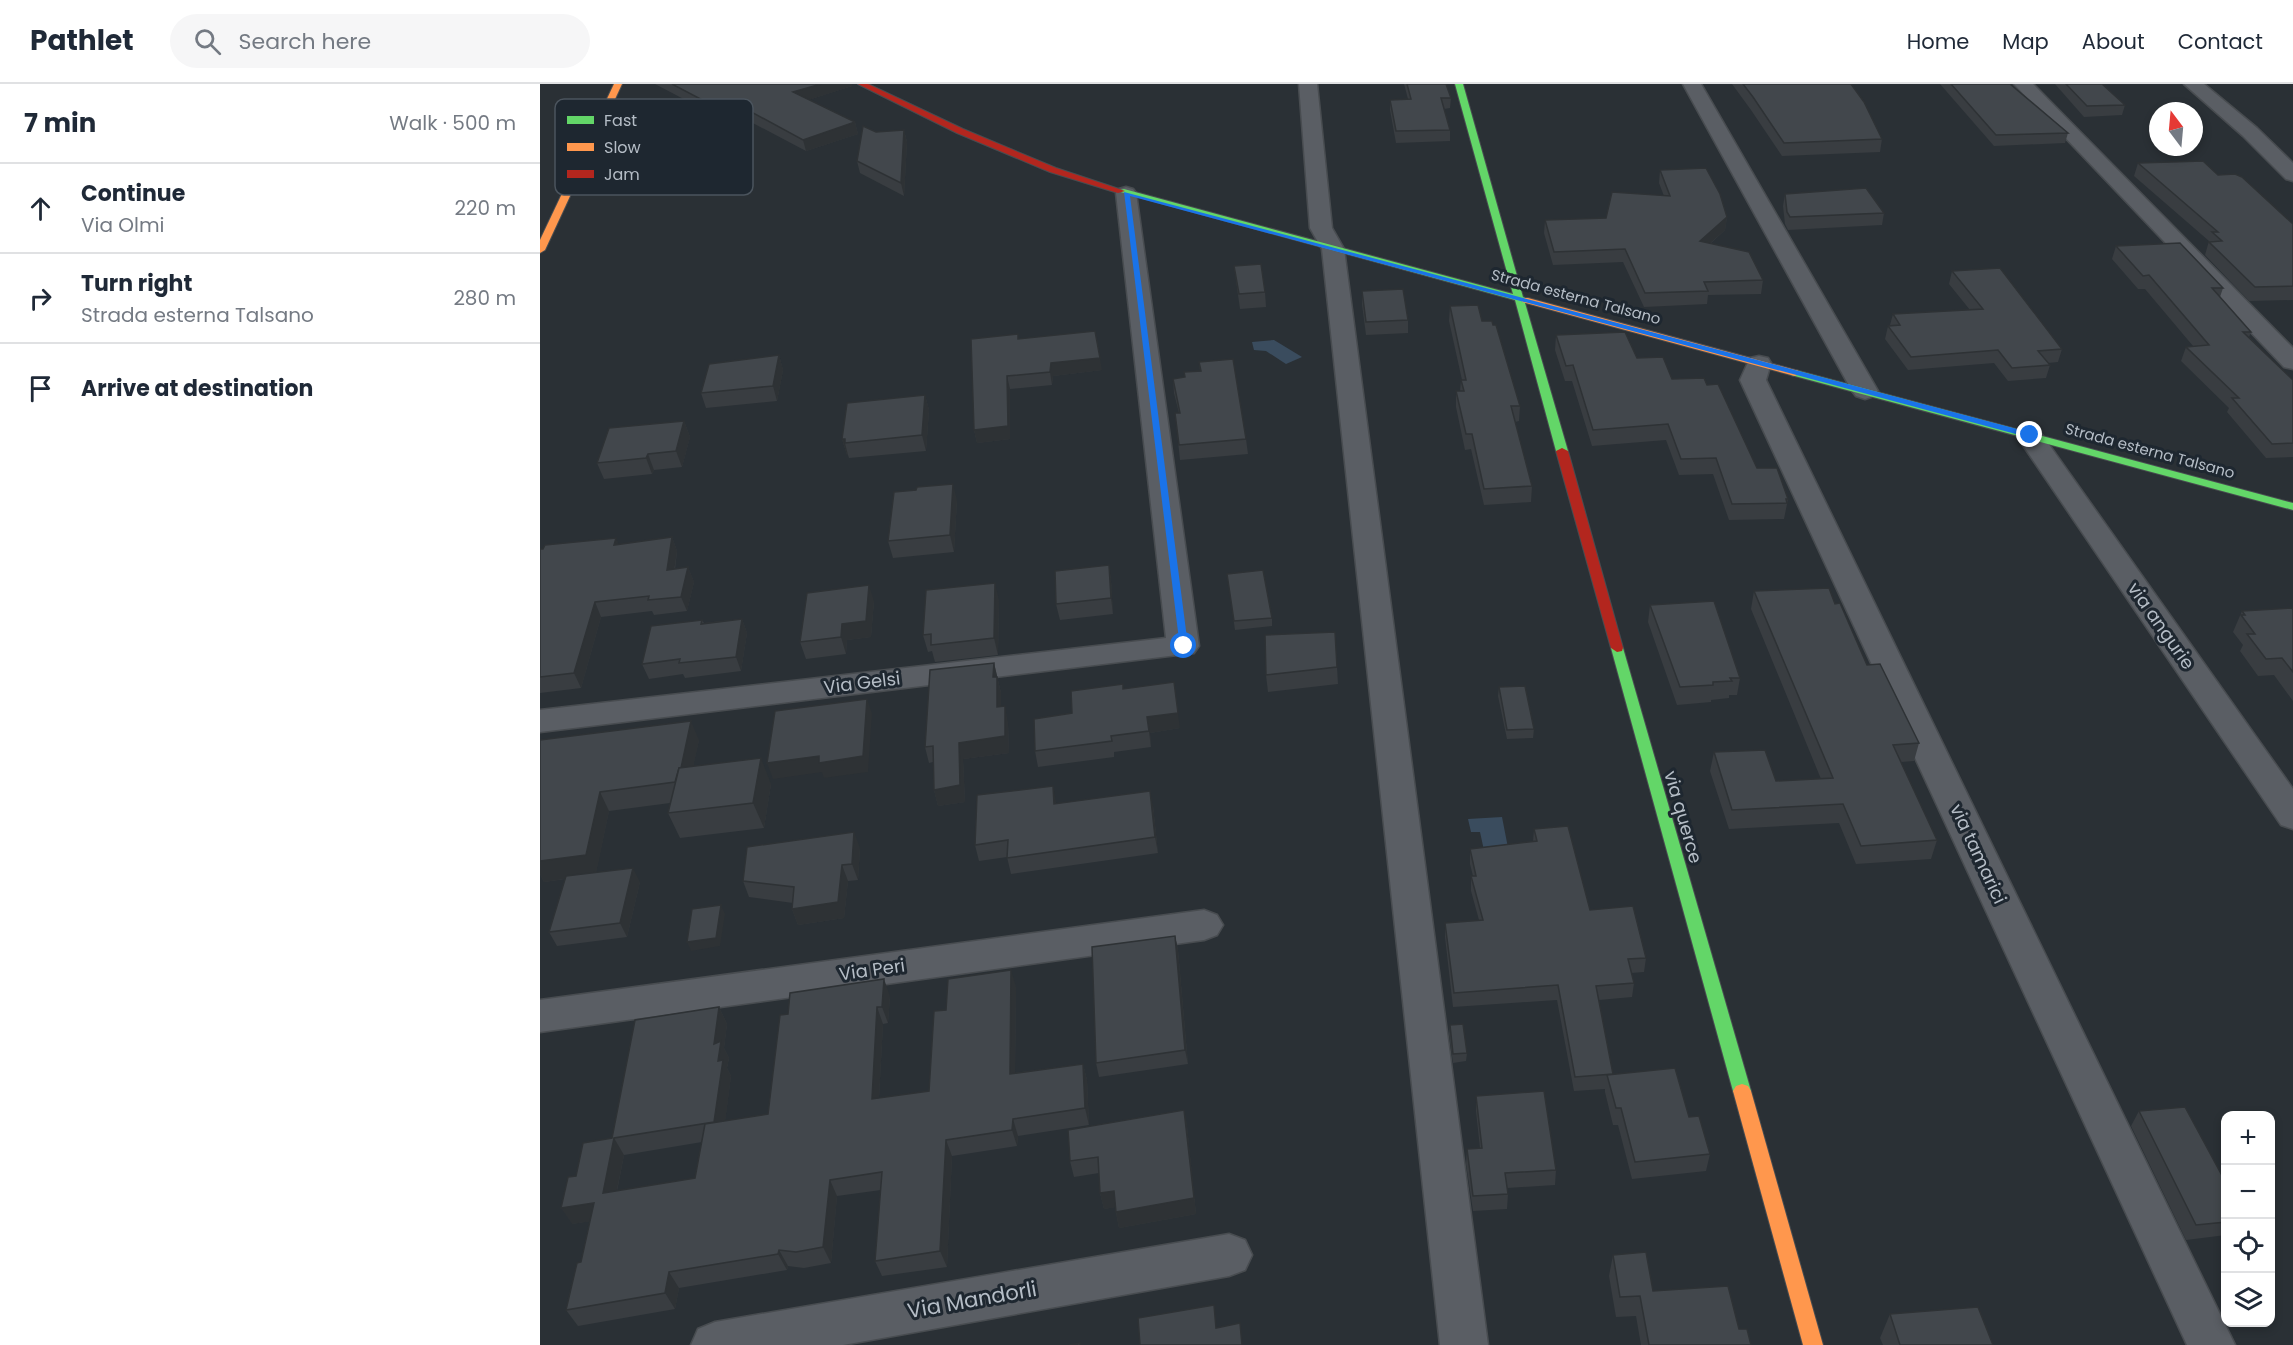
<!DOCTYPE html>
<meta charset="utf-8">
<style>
:root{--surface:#fff;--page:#f6f6f7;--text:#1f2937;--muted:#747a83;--line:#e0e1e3}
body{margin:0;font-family:Poppins,sans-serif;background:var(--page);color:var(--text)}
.controls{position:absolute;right:18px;bottom:18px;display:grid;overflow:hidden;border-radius:12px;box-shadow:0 3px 9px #0003}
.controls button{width:54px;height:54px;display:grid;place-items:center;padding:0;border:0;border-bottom:2px solid var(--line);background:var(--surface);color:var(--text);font:30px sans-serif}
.compass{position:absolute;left:1609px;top:18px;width:54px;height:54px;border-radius:50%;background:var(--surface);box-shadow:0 3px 9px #0003;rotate:344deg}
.stop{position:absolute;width:18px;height:18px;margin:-14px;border:4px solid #1a73e8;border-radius:50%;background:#fff}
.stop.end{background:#1a73e8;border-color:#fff;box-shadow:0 2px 6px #0008}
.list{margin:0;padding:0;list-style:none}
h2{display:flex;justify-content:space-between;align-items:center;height:78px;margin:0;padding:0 24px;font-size:26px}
h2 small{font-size:20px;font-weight:400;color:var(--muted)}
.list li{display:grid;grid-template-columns:39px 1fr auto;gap:18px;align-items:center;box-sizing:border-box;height:90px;padding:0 24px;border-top:2px solid var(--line)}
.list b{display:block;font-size:22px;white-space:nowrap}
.list p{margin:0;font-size:20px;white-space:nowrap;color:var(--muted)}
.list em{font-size:20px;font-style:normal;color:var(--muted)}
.icon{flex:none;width:33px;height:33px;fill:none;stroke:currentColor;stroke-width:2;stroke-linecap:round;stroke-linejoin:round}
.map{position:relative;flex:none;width:1753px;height:1261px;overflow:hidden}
header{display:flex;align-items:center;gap:36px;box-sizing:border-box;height:84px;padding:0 30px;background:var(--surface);border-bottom:2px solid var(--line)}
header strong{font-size:28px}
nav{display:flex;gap:33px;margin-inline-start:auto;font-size:21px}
.search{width:420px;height:54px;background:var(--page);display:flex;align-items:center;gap:15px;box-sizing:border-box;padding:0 21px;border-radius:33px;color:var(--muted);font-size:22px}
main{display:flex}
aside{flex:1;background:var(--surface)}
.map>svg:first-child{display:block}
.water{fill:#3a4c5e}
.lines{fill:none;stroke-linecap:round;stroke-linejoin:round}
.street-casing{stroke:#484c50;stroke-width:3}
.fast-casing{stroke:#484c50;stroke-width:2}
.slow-casing{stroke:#484c50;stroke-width:2}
.jam-casing{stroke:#484c50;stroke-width:2}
.street{fill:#5a5e64;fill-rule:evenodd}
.fast{fill:#63d668;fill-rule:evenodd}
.slow{fill:#ff974d;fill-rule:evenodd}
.jam{fill:#b3261e;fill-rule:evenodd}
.wall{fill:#393d41;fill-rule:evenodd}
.shaded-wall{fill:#2e3235}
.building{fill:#42474c;stroke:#2e3235;stroke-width:1.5}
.route{fill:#1a73e8}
.labels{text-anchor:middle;stroke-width:6;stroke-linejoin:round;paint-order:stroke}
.far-street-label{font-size:15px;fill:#b5bdc6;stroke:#1e2730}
.street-label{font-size:18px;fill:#b5bdc6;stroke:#1e2730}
.near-street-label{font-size:21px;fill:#b5bdc6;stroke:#1e2730}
.key{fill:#1e2730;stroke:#4b545d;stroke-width:1.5}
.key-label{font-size:16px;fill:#b5bdc6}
</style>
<header>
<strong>Pathlet</strong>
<div class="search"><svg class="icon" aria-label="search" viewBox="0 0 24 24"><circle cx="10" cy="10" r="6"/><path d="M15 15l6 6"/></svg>Search here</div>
<nav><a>Home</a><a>Map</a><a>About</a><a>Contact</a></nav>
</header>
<main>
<aside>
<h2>7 min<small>Walk · 500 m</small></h2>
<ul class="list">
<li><svg class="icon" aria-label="ahead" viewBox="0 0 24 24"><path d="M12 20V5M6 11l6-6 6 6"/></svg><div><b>Continue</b><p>Via Olmi</p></div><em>220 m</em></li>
<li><svg class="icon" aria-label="right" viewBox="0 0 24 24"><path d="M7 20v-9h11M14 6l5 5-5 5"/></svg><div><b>Turn right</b><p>Strada esterna Talsano</p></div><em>280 m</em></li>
<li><svg class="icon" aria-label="arrive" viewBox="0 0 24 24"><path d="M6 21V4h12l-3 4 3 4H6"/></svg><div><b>Arrive at destination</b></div></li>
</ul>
</aside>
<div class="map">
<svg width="1753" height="1261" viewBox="0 0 1753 1261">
<rect width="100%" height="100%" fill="#2a3035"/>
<g class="water">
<path d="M734 256 762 273 746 280 726 267 714 266 712 258Z"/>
<path d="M962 733 969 769 945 771 940 748H931L928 735Z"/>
</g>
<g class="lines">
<defs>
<g id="street">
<path d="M759 0H777L792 144 804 165 948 1261H900L782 165 770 144Z"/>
<path d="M1143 0H1161L1338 307 1334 312 1325 315 1316 312 1312 307Z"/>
<path d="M1474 0H1493L1753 264V285L1744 283Z"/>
<path d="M1644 0H1664L1717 44 1753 79V97L1746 95 1703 52Z"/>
<path d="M586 103 593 105 596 109 659 562 654 569 0 648V626L626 554 576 109 579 105Z"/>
<path d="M1219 272 1228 274 1231 279 1226 296 1695 1261H1647L1200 296 1210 274Z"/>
<path d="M1489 343 1498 345 1753 705V745L1741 741 1476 351 1480 345Z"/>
<path d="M664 826 677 831 683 841 677 851 664 856 0 948V916Z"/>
<path d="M689 1150 705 1156 712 1171 705 1186 689 1192 303 1261H151L158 1245 175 1238Z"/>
</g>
<g id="fast">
<path d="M915 0H923L983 213 990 216 985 219 1028 367 1026 369 1022 370 1016 367 975 216 577 107 584 105 973 210Z"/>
<path d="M1255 286 1753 419V426L1251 291V287Z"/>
<path d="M1077 560 1083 564 1211 1007 1208 1012 1202 1014 1196 1012 1193 1007 1071 564Z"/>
</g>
<g id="slow">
<path d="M74 0H82L5 166 0 169V156Z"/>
<path d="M982 214H988L1259 287 1260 289 1255 292 1251 291 982 218Z"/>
<path d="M1202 1000 1208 1002 1211 1007 1283 1261H1263L1193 1007 1196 1002Z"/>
</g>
<g id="jam">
<path d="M318 0H328L423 45 516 84 585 107 578 109 510 88 417 49Z"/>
<path d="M1022 364 1028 367 1083 564 1082 567 1077 568 1071 564 1016 367Z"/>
</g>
</defs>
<use href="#street" class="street-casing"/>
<use href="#fast" class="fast-casing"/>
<use href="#slow" class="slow-casing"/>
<use href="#jam" class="jam-casing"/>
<use href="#street" class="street"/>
<use href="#fast" class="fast"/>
<use href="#slow" class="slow"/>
<use href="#jam" class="jam"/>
</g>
<g class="wall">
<path d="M115 0H312V2L268 16 315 38 318 50 266 67 209 37 198 75 94 83 87 63 174 31Z"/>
<path d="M864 0H906L911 14 910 24 904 25 910 46V57L856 59 850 26V16L868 15Z"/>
<path d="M1192 0H1311L1342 55 1340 68 1242 72 1211 26Z"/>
<path d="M1400 0H1470L1528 49 1525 59 1454 62Z"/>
<path d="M1515 0H1562L1585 21 1582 31 1544 33Z"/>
<path d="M364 46 367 58 364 112 320 89 317 77 336 48Z"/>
<path d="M1598 79 1678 91 1753 140V216L1709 217 1665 171 1669 157 1594 92Z"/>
<path d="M1120 86 1187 133 1185 146 1171 159 1223 196 1221 210 1168 211 1167 220 1104 223 1083 178 1013 181 1004 149 1005 136 1066 134 1124 112 1119 99Z"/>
<path d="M1245 110 1344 129 1342 141 1248 146 1245 140 1243 122Z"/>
<path d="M1576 162 1683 204 1680 213 1711 248 1709 253 1753 296V373L1726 374 1687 328 1689 324 1641 277 1646 263 1653 262 1605 205H1598L1572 175Z"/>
<path d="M694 182 725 208 726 223 700 225Z"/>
<path d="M1412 187 1522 265 1518 278 1508 279 1510 281 1506 294 1468 297 1454 279 1368 286 1345 255 1348 242 1350 241 1353 230 1430 226 1409 200Z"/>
<path d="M822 207 868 236V249L826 251 822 220Z"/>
<path d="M910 222 942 237 980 322 979 337 975 338 992 402 991 418 944 421 931 365 925 366 916 323V307H920L921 296H922L909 237Z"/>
<path d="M1016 251 1097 274 1132 295 1167 301 1217 384 1248 415 1244 435 1189 436 1173 390 1139 391 1126 356 1052 362 1032 297H1025L1015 266Z"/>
<path d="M479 255 562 286 513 292 512 301 470 305V355L437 359 434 346Z"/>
<path d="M239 271 243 286 237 317 166 324 161 309Z"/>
<path d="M659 278 706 355 708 370 640 376 635 329H639L634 309 633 295 645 293 660 287Z"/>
<path d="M385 311 389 326 386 367 309 374 308 371H307L302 355Z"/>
<path d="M144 337 150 353 142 383 114 386 112 390 64 395 57 379Z"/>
<path d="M417 416 414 468 353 474 348 457Z"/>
<path d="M132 453 137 467 135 485 148 483 154 498 147 527 114 531 112 527 61 533 41 604 0 609V465L79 461Z"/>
<path d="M569 481 571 497 573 530 520 536 516 520Z"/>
<path d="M687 490 732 534V542L695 546Z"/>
<path d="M1214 507 1295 520 1327 581 1379 659 1374 677 1361 678 1397 756 1391 775 1316 780 1299 739 1189 745 1170 687 1174 668 1236 697 1281 695 1211 525Z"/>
<path d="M459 516 458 571 395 578 392 567 388 568 383 551Z"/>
<path d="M334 517 331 553 307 556 306 570 266 575 260 558Z"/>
<path d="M1110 521 1200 594 1197 611H1189V614L1171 616V618L1137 621 1108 538Z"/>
<path d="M1753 526V617L1734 591 1718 592 1700 567 1703 561 1693 548 1702 527Z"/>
<path d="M202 535 207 549 201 587 145 594 143 590 109 595 102 580 162 536 164 539Z"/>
<path d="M454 579 461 609V623L468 639 469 669 423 675 425 718 398 722 394 706 393 678 389 679 385 663Z"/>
<path d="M797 583 798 600 728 608 726 591Z"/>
<path d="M959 603 994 645 993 654 967 655 958 612Z"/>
<path d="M583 605 640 644 610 649 611 663 574 668V673L498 683 495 667 532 629Z"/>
<path d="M0 656H159L153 682 231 700 224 744 140 754 128 729 130 719 69 727 56 788 100 798 87 853 17 862 9 848 25 795 4 798 0 790Z"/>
<path d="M516 720 613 722 618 769 471 790 467 773 439 777 435 761Z"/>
<path d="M994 745 1050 826 1106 874 1104 888 1091 889 1094 899 1092 913 1059 916 1073 991 1149 1033 1170 1070 1166 1087 1092 1095 1078 1041H1073L1065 1008V1005L1034 1007 1017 916 913 923 905 853V839L939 836 931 807V792H933L930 780V765L993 758Z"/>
<path d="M320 764 318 796 308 797 304 834 258 841 252 825 253 819 209 813 203 797Z"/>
<path d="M635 852 638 866 648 980 559 993 556 979Z"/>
<path d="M476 903 475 989 543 980 547 996 549 1041 478 1052 477 1062 412 1072 407 1183 342 1192 335 1177 341 1106 297 1112 291 1179 264 1184 248 1182 247 1186 139 1204 135 1225 38 1242 26 1226 41 1178 50 1137 32 1140 36 1092 72 1054 179 923 187 940 184 964 189 974 187 984 191 992 185 1037 228 1030 350 912 348 939 343 940 339 1014 389 1007 406 926ZM162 1058 155 1094 77 1107 84 1071Z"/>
<path d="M910 941 927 969 926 977 913 979 909 950Z"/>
<path d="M936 1012 1016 1086 1015 1101 967 1104 968 1110 967 1125 933 1127 926 1080 927 1065 940 1064 936 1027Z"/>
<path d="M644 1026 647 1042 656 1130 579 1144 575 1123 564 1125 560 1109 559 1089 534 1093 530 1077Z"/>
<path d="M1599 1027 1686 1099V1151L1646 1156 1591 1042Z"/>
<path d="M1073 1171 1113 1207 1199 1245 1211 1261H1101L1096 1232 1076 1233 1069 1192Z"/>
<path d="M1350 1230 1453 1261H1343L1340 1254Z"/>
</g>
<g class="shaded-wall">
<path d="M281 0H312V2L256 20 253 8Z"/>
<path d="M206 25 209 37 205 48 202 37Z"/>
<path d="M200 30 205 49 198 75 192 55Z"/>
<path d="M315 38 318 50 266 67 263 56Z"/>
<path d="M364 46 367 58 364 112 361 99Z"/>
<path d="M1187 133 1185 146 1158 170 1160 157Z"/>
<path d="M239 271 243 286 237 317 233 302Z"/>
<path d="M560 274 562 286 513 292 512 301 510 288 511 279Z"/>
<path d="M467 292 470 305V355L437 359 434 346Z"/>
<path d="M385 311 389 326 386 367 382 351Z"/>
<path d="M144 337 150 353 142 383 136 367Z"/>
<path d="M302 355H305V359L308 371H307Z"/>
<path d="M108 370 114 386 112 390 106 374Z"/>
<path d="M413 400 417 416 414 468 410 451Z"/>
<path d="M132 453 137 467 132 501 127 486Z"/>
<path d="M76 454 82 468 74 461Z"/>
<path d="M569 481 571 497 573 530 571 514Z"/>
<path d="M148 483 154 498 147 527 141 513Z"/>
<path d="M455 499 459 516 458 571 454 554Z"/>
<path d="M329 501 334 517 331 553 307 556 306 570 301 553 302 540Z"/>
<path d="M55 518 61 533 41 604 34 589Z"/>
<path d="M202 535 207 549 201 587 196 573Z"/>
<path d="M454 579 461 609V640L457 623 453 593Z"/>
<path d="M327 615 332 630 328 688 284 694 282 688 233 695 227 679Z"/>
<path d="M465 622 468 639 469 669 423 675 425 718 398 722 394 706 419 659Z"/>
<path d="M638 629 640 644 610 649 611 663 607 633Z"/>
<path d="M151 637 159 656 146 717 137 698Z"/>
<path d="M221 674 231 700 224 744 213 719Z"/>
<path d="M513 702 516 718 517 736 514 720Z"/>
<path d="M610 707 613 722 618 769 615 753Z"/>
<path d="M60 708 69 727 56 790 4 798 0 790V777Z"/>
<path d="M314 748 320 764 318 796 312 780Z"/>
<path d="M302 781 308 797 304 834 258 841 252 825Z"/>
<path d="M93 784 100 798 87 853 80 839Z"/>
<path d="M181 821 185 830 180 862 151 867 147 858Z"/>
<path d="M635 852 638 866 648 980 645 966Z"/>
<path d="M471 886 476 903 475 1006 470 990Z"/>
<path d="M344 895 350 912 348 939 342 923Z"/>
<path d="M179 923 187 940 184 964 189 974 187 984 191 992 183 1055 174 1038 178 977 174 960Z"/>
<path d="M337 923 343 940 338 1032 332 1015Z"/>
<path d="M543 980 547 996 549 1041 545 1024Z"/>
<path d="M644 1026 647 1042 656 1130 579 1144 576 1128Z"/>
<path d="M473 1035 478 1052 477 1062 472 1046Z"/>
<path d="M74 1054 84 1071 73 1125 63 1109Z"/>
<path d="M406 1056 412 1072 407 1183 400 1167Z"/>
<path d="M290 1096 297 1112 291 1179 283 1163Z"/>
<path d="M574 1107 578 1123 564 1125 560 1109Z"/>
<path d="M54 1119 65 1135 32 1140 21 1124Z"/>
<path d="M239 1166 248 1182 247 1186 238 1170Z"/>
<path d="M129 1188 139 1204 135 1225 125 1209Z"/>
</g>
<g class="building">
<path d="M132 0H281L253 8 315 38 263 56 206 25 202 37 200 30H189Z"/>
<path d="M867 0H906L911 14H901L910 46 856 47 850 16 871 15Z"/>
<path d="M1203 0H1311L1324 18 1342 55 1244 59 1213 13Z"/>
<path d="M1411 0H1470L1528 49 1456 51Z"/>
<path d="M1526 0H1562L1585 21 1547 22Z"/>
<path d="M323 42 336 48 364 46 361 99 317 77Z"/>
<path d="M1663 77 1678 91 1695 90 1702 93 1753 140V202L1715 203 1669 158 1682 157 1672 148H1678L1598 79Z"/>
<path d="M1166 84 1180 110 1187 133 1160 157 1209 168 1223 196 1164 198 1168 207 1105 209 1085 165 1014 168 1005 136 1066 134 1072 108 1130 112 1120 86Z"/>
<path d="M1326 104 1344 129 1250 133 1247 128 1245 110Z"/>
<path d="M1640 159 1683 204H1672L1711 248H1703L1753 296V359L1732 360 1692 314H1699L1646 263 1669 261 1609 191 1603 192 1576 162Z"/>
<path d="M721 180 725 208 699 210 694 182Z"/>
<path d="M1460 184 1522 265 1498 267 1510 281 1472 284 1458 266 1371 273 1348 242 1360 241 1353 230 1443 225 1412 187Z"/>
<path d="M863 205 868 236 826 238 822 207Z"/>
<path d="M938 221 942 237H952L953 241H956L980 322H971L992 402 944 405 932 350H926L916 307H924L921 296H926L910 222Z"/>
<path d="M555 247 560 274 511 279 510 288 467 292 468 342 434 346 431 255 478 250V255Z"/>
<path d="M1085 248 1097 274 1123 273 1132 295 1164 294 1167 301 1178 300 1217 384H1237L1248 415H1246L1247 419 1192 420 1176 374 1141 375 1128 340 1053 346 1033 281 1026 282 1016 251Z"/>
<path d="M239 271 233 302 161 309 169 280Z"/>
<path d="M693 275 706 355 639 361 635 329H640L633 295 645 293 644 288 661 287 659 278Z"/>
<path d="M385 311 382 351 305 359V355H302L307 319Z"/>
<path d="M144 337 136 367 108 370 106 374 57 379 69 344Z"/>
<path d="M413 400 410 451 348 457 354 408 376 406 377 403Z"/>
<path d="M132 453 127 486 148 483 141 513 108 516 109 512 55 518 34 589 0 593V465H3L5 461 76 454 74 461Z"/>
<path d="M569 481 571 514 516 520 515 487Z"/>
<path d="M723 486 732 534 694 537 687 490Z"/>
<path d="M455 499 454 554 391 561V550L383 551 386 506Z"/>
<path d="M329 501 326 537 302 540 301 553 260 558 267 509Z"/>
<path d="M1289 504 1295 520 1300 519 1327 581 1340 580 1379 659 1353 661 1397 756 1321 762 1303 720 1192 726 1174 668 1225 666 1236 697 1293 694 1214 507Z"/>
<path d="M1174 517 1200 594H1190L1192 597 1173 598V601L1140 603 1110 521Z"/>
<path d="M1752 524 1753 526V588L1742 574 1726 575 1707 550H1715L1701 531H1705L1702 527Z"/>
<path d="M202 535 196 573 139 579 140 575 102 580 111 542 162 536 161 540Z"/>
<path d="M795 548 797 583 726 591 725 551Z"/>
<path d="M454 579 453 593H457V623L465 622V652L419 659 420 701 394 706 393 662 385 663 390 586Z"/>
<path d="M634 598 638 629 607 633 609 647 571 652 572 657 495 667 494 635 532 629 531 607 583 600V605Z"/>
<path d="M985 602 994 645 967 646 959 603Z"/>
<path d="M327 615 323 672 279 679V672L227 679 235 627Z"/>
<path d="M151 637 141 684H139L135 698 60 708 46 771 0 777V656Z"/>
<path d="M221 674 213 719 128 729 139 684Z"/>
<path d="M513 702 514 720 610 707 615 753 467 774 468 756 435 761 437 711Z"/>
<path d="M1028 742 1050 826 1093 822 1106 874 1088 875 1094 899 1056 902 1073 990 1035 993 1018 901 914 909 905 839 943 836 931 792H936L930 765 997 757 994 745Z"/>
<path d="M314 748 312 780 302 781 298 818 252 825 254 803 203 797 207 763Z"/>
<path d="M93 784 80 839 9 848 26 792Z"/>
<path d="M181 821 176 854 147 858 152 825Z"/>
<path d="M635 852 645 966 556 979 552 863Z"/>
<path d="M471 886 470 990 543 980 545 1024 473 1035 472 1046 406 1056 400 1167 335 1177 342 1088 290 1096 283 1163 256 1168 239 1166 238 1170 129 1188 125 1209 26 1226 37 1179 41 1178 54 1119 21 1124 28 1093 36 1092 43 1059 72 1054 95 936 179 923 174 960 181 957 178 977 183 976 174 1038 74 1054 63 1109 155 1094 165 1040 228 1030 240 931 248 930 250 909 344 895 342 923H337L332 1015 389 1007 394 927 406 926 408 895Z"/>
<path d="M923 940 927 969 913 970 910 941Z"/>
<path d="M1135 984 1149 1033 1159 1032 1170 1070 1095 1078 1081 1024H1076L1067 991Z"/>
<path d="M1004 1007 1016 1086 965 1089 968 1110 933 1112 927 1065 942 1064 936 1012Z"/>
<path d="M1645 1023 1686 1099V1138L1656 1141 1599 1027Z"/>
<path d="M644 1026 654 1114 576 1128 574 1107 560 1109 558 1073 530 1077 528 1046Z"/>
<path d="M1106 1168 1113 1207 1188 1202 1199 1245H1207L1211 1261H1109L1100 1212 1080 1213 1073 1171Z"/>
<path d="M674 1221 676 1244 700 1239 702 1261H600L598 1234Z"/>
<path d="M1438 1223 1453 1261H1360L1350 1230Z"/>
<path d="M540 1259V1261H529Z"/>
</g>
<path class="route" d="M584 108 1492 349 1493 351 1487 353 590 112 648 562 640 564Z"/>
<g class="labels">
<g class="far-street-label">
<text transform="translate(1036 213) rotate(15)" y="5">Strada esterna Talsano</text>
<text transform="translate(1610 367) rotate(15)" y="5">Strada esterna Talsano</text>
</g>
<g class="street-label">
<text transform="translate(1621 542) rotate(55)" y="6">via angurie</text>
<text transform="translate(322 599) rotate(-7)" y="6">Via Gelsi</text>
<text transform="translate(1143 733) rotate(74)" y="6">via querce</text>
<text transform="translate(1438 770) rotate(65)" y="6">via tamarici</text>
<text transform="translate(332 886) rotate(-8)" y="6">Via Peri</text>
</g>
<g class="near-street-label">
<text transform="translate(432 1216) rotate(-10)" y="7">Via Mandorli</text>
</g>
</g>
<rect x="15" y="15" width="198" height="96" rx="9" class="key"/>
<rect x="27" y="32" width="27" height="8" fill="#63d668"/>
<rect x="27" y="59" width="27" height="8" fill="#ff974d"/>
<rect x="27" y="86" width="27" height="8" fill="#b3261e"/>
<g class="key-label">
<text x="64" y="42">Fast</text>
<text x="64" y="69">Slow</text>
<text x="64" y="96">Jam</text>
</g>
</svg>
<div class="controls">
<button>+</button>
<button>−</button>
<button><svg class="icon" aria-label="locate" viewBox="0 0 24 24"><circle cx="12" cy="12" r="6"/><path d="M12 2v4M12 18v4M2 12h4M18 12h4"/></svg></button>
<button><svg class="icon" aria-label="layers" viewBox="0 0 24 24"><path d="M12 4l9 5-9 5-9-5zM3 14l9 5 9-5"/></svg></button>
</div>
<svg class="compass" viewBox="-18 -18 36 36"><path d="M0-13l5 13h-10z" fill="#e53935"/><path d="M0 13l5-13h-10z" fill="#747a83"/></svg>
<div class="stop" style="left:644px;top:562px"></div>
<div class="stop end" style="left:1490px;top:351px"></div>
</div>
</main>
